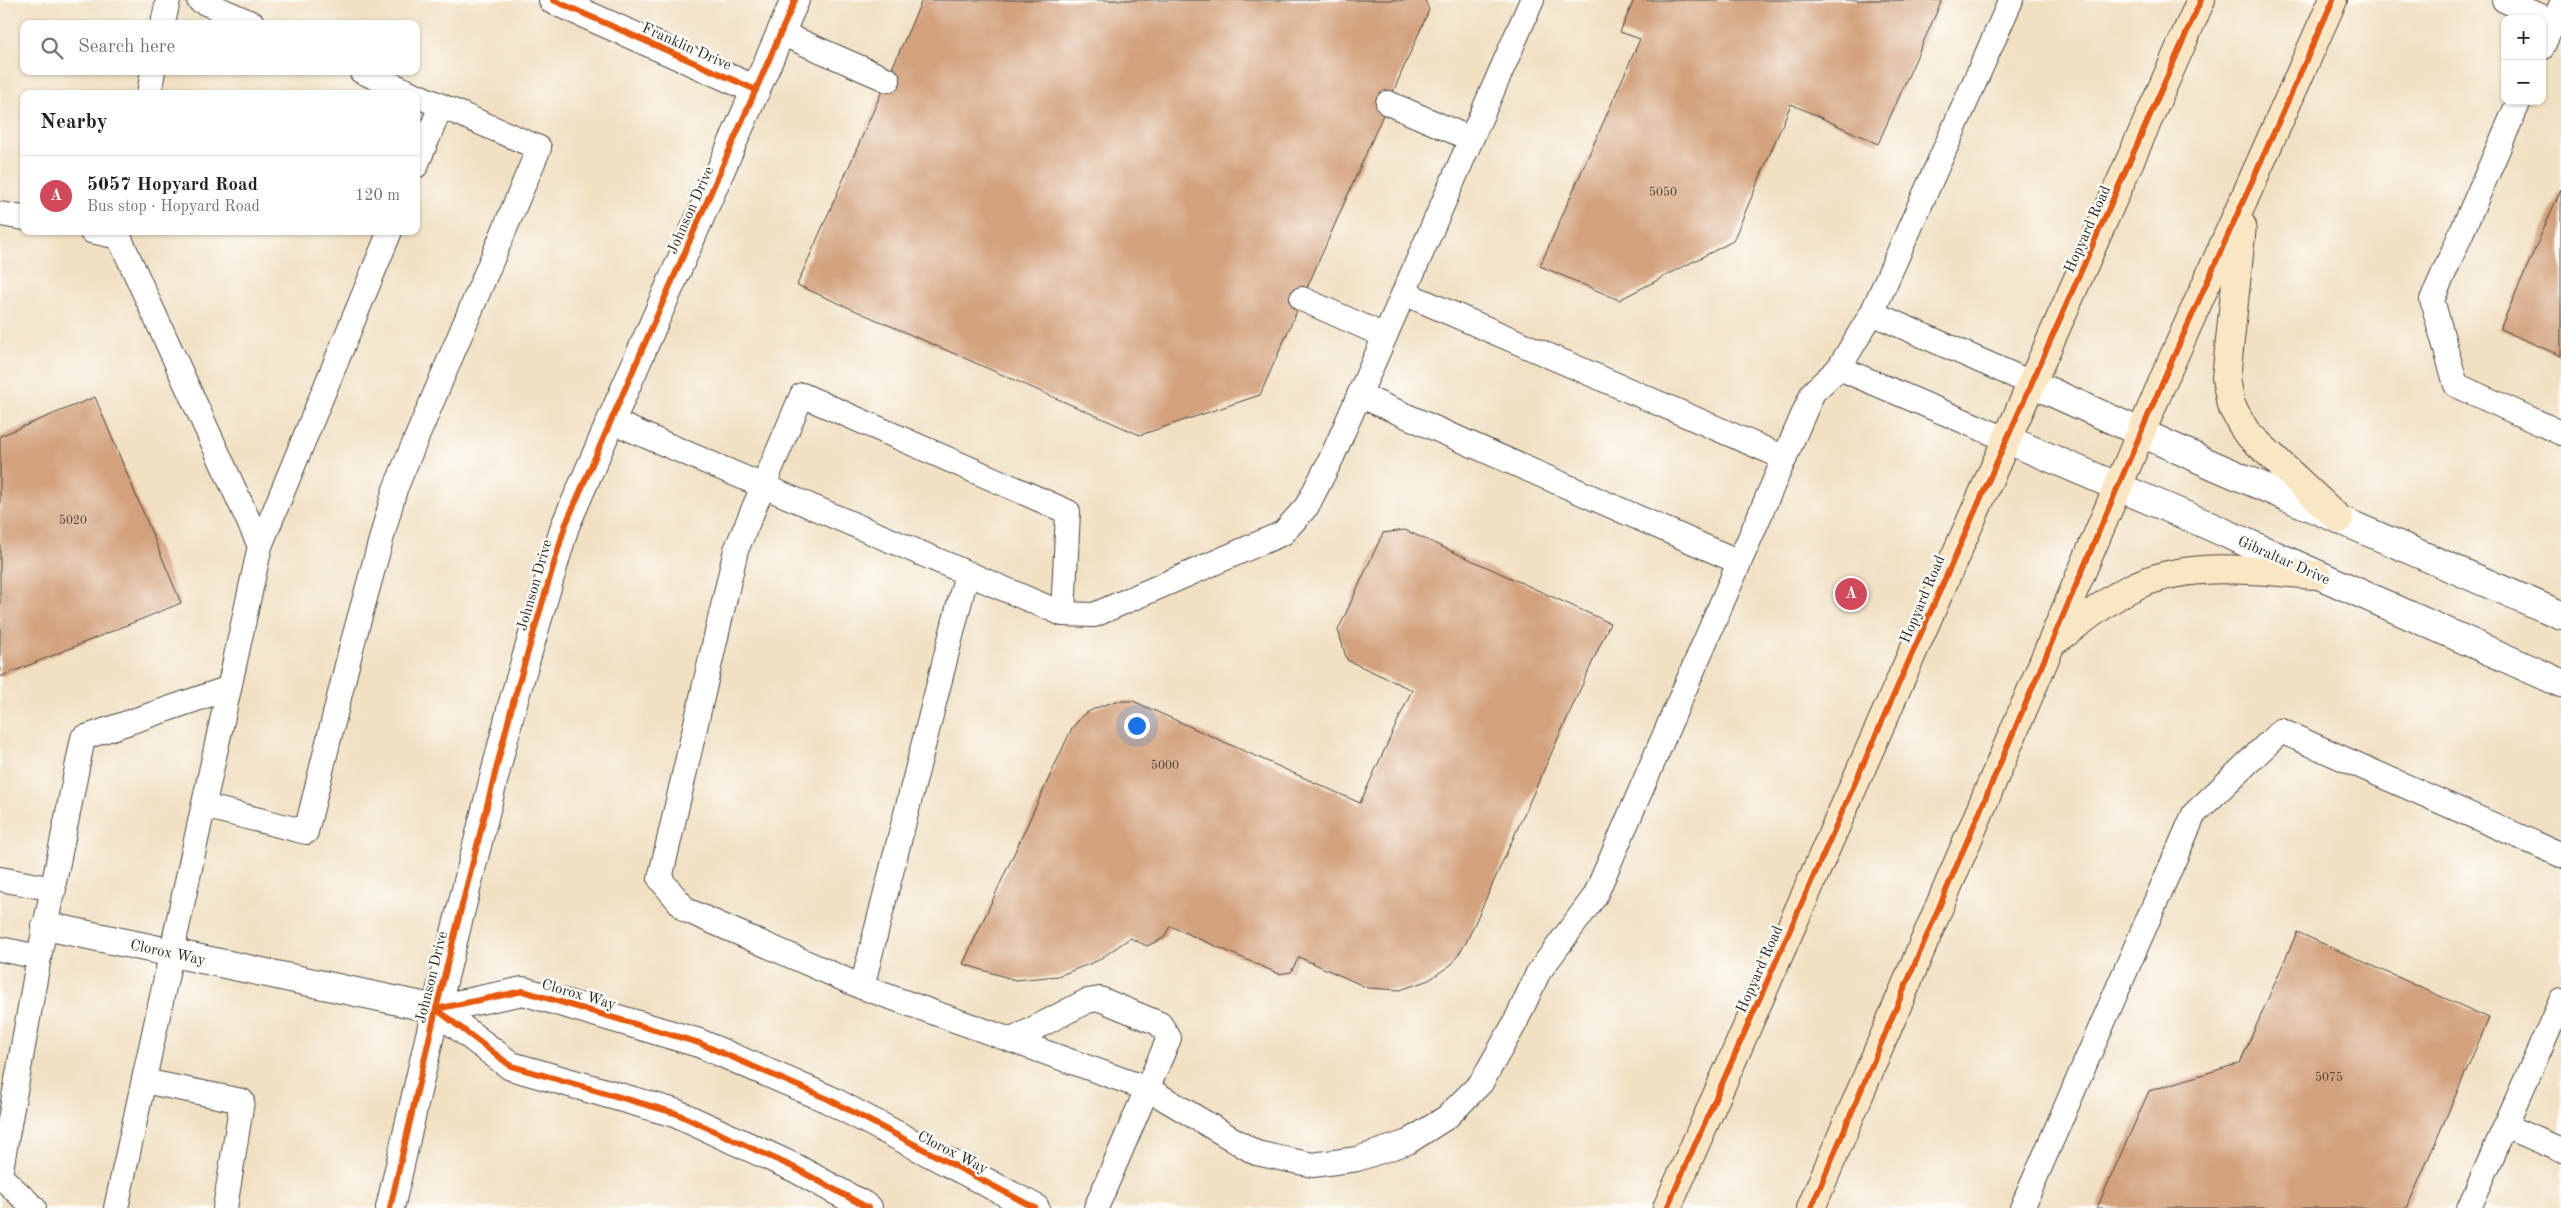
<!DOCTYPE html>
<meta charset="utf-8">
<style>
:root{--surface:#fff;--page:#f6f6f6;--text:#202124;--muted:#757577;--line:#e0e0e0;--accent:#d1495b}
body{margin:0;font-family:"Old Standard TT",serif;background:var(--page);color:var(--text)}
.controls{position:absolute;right:15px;top:15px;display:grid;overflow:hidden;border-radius:10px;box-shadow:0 1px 4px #0004}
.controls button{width:45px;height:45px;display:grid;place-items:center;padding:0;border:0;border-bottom:1px solid var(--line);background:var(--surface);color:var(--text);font:25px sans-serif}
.you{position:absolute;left:1136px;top:725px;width:18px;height:18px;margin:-12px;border:4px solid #fff;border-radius:50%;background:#1a73e8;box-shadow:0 0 0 8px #1a73e833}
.badge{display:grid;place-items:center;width:32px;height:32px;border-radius:50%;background:var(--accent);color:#fff;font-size:16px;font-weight:700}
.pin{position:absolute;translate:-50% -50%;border:2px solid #fff;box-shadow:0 1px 5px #0006}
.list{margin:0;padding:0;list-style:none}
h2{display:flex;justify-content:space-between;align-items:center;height:65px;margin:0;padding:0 20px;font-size:21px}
h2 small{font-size:16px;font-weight:400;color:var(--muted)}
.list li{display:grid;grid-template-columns:32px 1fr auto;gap:15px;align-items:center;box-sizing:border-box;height:80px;padding:0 20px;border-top:1px solid var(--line)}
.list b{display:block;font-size:19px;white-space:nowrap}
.list p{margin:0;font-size:16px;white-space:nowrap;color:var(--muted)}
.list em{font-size:16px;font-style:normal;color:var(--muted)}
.icon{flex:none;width:28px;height:28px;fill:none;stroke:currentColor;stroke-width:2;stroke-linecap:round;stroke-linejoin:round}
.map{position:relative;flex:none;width:2561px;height:1208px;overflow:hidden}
.search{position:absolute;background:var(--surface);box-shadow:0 1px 4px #0004;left:20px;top:20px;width:400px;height:55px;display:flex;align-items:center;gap:12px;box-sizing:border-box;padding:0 18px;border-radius:10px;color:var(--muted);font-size:19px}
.panel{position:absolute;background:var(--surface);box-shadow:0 1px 4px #0004;left:20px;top:90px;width:400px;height:145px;border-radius:10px}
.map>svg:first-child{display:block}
.building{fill:#d3a27d}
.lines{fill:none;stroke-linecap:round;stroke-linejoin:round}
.service-casing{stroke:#494642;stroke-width:26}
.minor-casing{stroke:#494642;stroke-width:30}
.tertiary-casing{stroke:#494642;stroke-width:30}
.secondary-casing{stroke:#494642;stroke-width:30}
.service{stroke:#fff;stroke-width:24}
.minor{stroke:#fff;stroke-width:28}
.tertiary{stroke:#fff;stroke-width:28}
.secondary{stroke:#fbe6c4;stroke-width:28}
.cycleway-casing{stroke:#fdfcf7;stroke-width:9}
.cycleway{stroke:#e8590c;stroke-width:6}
.labels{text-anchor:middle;stroke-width:5;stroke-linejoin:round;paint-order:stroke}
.number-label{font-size:12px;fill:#554940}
.street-label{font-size:15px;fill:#2b2b2b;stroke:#fdfcf7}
</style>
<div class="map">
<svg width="2561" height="1208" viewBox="0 0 2561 1208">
<rect width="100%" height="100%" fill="#fdfcf7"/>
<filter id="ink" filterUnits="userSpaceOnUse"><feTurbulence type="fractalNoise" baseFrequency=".02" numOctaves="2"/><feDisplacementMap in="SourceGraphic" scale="10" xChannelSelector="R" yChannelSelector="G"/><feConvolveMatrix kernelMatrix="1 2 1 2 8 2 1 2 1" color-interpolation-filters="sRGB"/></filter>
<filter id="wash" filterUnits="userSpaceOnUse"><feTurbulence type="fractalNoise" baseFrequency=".0096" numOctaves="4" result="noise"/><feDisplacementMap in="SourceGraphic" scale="20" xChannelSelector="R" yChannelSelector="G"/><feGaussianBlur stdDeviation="1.12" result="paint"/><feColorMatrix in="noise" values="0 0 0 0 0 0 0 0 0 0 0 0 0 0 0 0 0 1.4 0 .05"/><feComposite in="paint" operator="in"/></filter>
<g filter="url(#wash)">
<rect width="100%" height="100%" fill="#f1e0c2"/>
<g id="blocks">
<g class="building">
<path d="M922 0H1425L1429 10 1260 395 1140 435 797 285Z"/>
<path d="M1634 0H1942L1878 144 1791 104 1733 241 1619 300 1540 266 1640 39 1620 32Z"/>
<path d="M2561 189V356L2500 329Z"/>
<path d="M95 397 181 603 0 677V436Z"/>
<path d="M1405 530 1610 623 1466 943 1452 964 1429 980 1400 990 1368 988 1299 957 1291 972 1279 974 1170 926 1164 938 1147 946 1130 938 1097 961 1058 976 1015 980 963 964 1072 728 1084 714 1096 708 1116 701H1133L1360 803 1412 690 1347 660 1338 630 1383 533Z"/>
<path d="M2297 932 2489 1018 2407 1208H2097L2149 1091 2240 1063Z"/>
</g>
</g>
</g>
<g filter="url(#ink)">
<use href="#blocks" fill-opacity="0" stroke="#494642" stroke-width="1"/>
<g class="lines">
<defs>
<g id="service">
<path d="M199 0 253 24"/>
<path d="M2504 0 2561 25"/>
<path d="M163 24 168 0"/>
<path d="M781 33 888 80"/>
<path d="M2542 48 2561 5"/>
<path d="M361 71 413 94"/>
<path d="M149 94 153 71"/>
<path d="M2519 101 2432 300 2456 385 2561 433"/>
<path d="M1388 103 1471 139"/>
<path d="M416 166 441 106"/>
<path d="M0 214 24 218"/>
<path d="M91 231 119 237"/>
<path d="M120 231 119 237 260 546"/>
<path d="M1404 293 1785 458"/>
<path d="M1302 299 1385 336"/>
<path d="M1872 313 2031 383"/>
<path d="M1839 368 2006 439"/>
<path d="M1359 395 1739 562"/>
<path d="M611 421 1063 614 1094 615 1283 533 1307 506 1332 457 1532 0"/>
<path d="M1063 614 1068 512 802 395 736 550 660 879 686 910 862 987 1148 1089 1256 1153 1313 1165 1357 1159 1408 1142 1447 1117 1481 1083 1515 1023 1538 973 1595 896 1813 392 1839 368 1872 313 2011 0"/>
<path d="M204 806 306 832 352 645 395 489 539 148 416 95"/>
<path d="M0 879 54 889"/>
<path d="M0 949 39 957"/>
<path d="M862 987 967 573"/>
<path d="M1012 1040 1087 1001 1100 999 1160 1024 1169 1038 1096 1208"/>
<path d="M144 1081 242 1101 225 1208"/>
<path d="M2506 1126 2561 1150"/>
<path d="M0 1175 39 957 83 738 229 688"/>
<path d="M0 1176 34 1208"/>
<path d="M116 1208 260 546 390 231"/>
<path d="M2022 1208 2194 814 2281 731 2561 855"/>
<path d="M2469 1208 2561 1001"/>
</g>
<g id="minor">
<path d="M46 926 436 1009 523 991 699 1043 828 1099 1035 1208"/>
<path d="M436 1009 511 1066 675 1113 795 1168 868 1208"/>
</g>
<g id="tertiary">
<path d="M553 0 756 90"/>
<path d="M2031 383 2215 466 2561 615"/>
<path d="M2006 439 2196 520 2561 683"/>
<path d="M390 1208 436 1009 512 706 565 526 795 0"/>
</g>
<g id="secondary">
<path d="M2242 226 2226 378 2231 405 2246 432 2339 519"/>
<path d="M2053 642C2078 625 2102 603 2129 589 2187 559 2254 571 2317 575"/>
<path d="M1667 1208 2201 0"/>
<path d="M1811 1208 2165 376 2333 0"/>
</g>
</defs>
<use href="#service" class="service-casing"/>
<use href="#minor" class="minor-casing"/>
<use href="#tertiary" class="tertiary-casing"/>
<use href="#secondary" class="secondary-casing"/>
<use href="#service" class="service"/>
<use href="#minor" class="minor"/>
<use href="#tertiary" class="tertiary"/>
<use href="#secondary" class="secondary"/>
<defs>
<g id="cycleway">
<path d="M553 0 756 90"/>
<path d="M436 1009 523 991 699 1043 828 1099 1035 1208"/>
<path d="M436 1009 511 1066 675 1113 795 1168 868 1208"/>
<path d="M390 1208 436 1009 512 706 565 526 795 0"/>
<path d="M1667 1208 2201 0"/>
<path d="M1811 1208 2165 376 2333 0"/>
</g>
</defs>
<use href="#cycleway" class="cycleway-casing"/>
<use href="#cycleway" class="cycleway"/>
</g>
</g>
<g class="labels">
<g class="number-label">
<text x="1663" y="196">5050</text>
<text x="73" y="524">5020</text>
<text x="1165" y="769">5000</text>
<text x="2329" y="1081">5075</text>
</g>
<g class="street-label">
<text transform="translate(687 46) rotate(24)" y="5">Franklin Drive</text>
<text transform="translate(690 210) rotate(-66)" y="5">Johnson Drive</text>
<text transform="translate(2087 229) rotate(-66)" y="5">Hopyard Road</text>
<text transform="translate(2284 560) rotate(24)" y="5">Gibraltar Drive</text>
<text transform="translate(534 585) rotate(-74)" y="5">Johnson Drive</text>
<text transform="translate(1922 599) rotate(-67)" y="5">Hopyard Road</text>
<text transform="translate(168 952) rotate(12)" y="5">Clorox Way</text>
<text transform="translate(1759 969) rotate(-66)" y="5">Hopyard Road</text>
<text transform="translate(431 977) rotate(-76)" y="5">Johnson Drive</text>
<text transform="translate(579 994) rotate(16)" y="5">Clorox Way</text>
<text transform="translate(953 1152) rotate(27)" y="5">Clorox Way</text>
</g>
</g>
</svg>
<div class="controls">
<button>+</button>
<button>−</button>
</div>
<div class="you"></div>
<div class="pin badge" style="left:1851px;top:594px">A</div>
<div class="search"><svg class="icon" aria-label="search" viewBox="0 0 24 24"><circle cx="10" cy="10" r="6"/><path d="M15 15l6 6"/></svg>Search here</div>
<section class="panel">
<h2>Nearby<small></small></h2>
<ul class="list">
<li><span class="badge">A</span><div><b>5057 Hopyard Road</b><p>Bus stop · Hopyard Road</p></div><em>120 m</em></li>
</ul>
</section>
</div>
